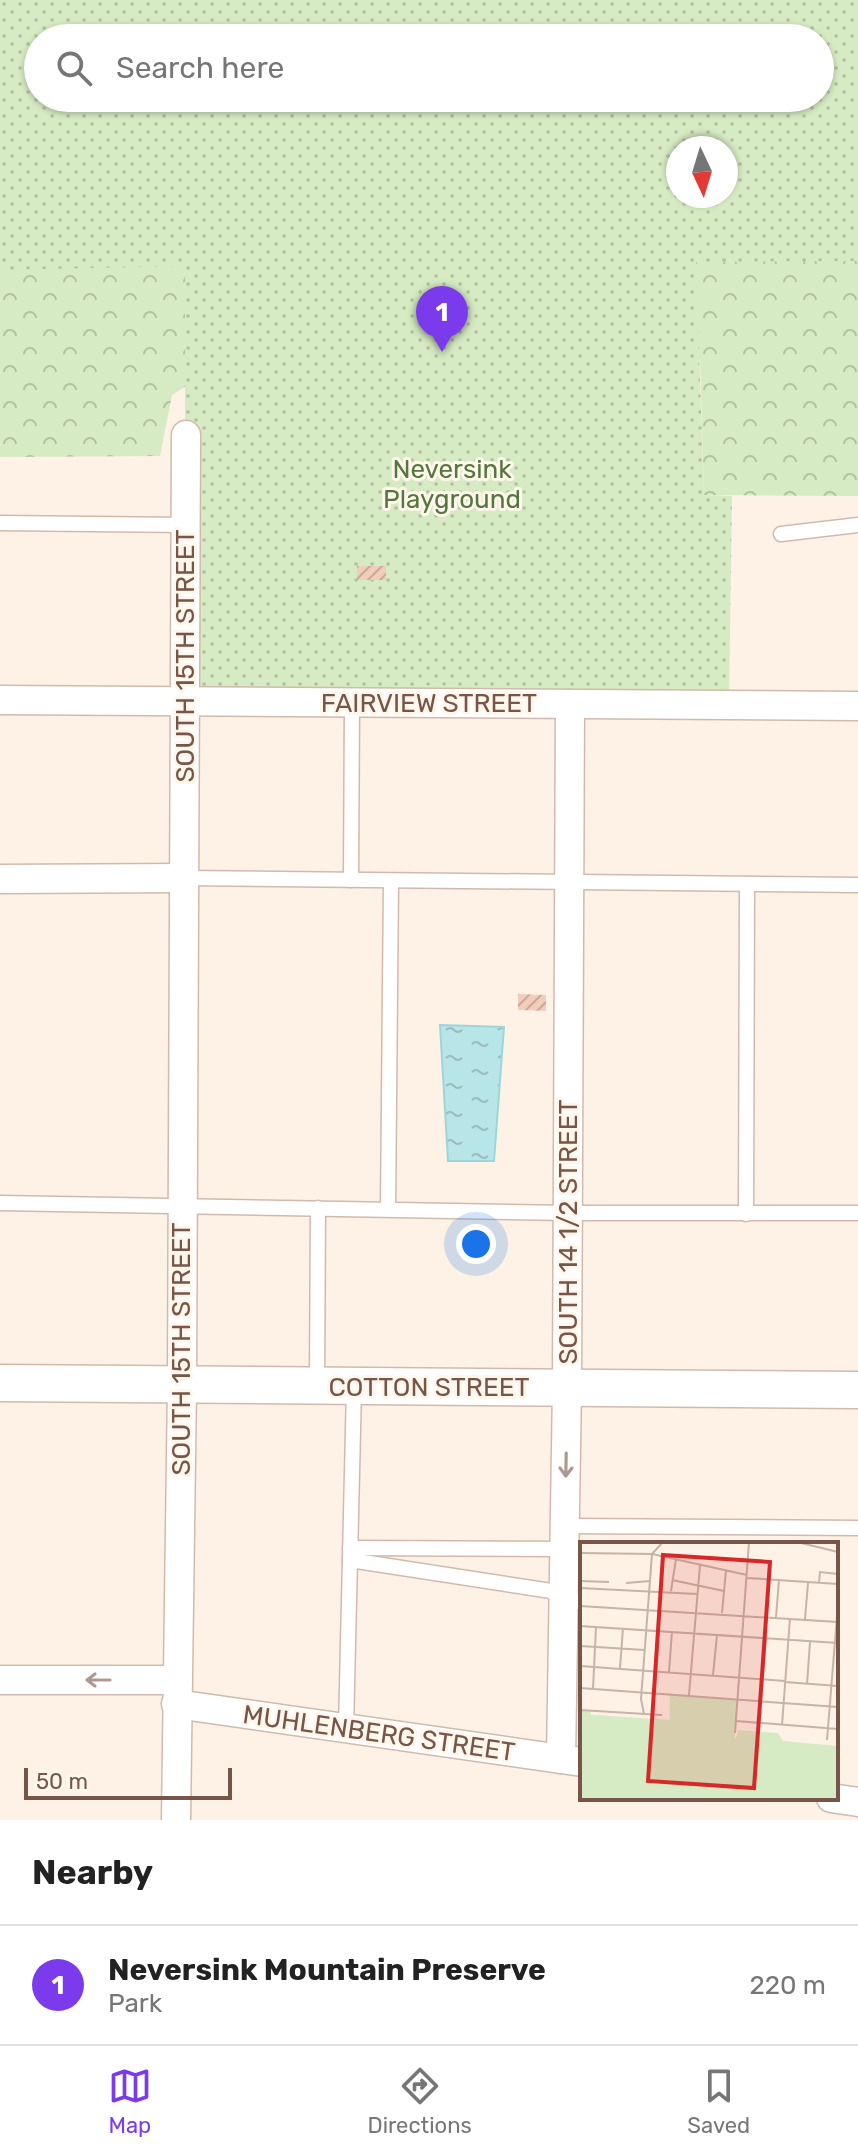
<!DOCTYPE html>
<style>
:root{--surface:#fff;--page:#f2f2f2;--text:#222;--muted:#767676;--line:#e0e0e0;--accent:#7c3aed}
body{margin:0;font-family:Rubik,sans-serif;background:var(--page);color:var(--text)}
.compass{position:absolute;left:666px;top:136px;width:72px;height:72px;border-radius:50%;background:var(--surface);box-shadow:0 2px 6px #0004;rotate:176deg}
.scale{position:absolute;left:24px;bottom:20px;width:208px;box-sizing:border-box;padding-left:8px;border:4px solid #775549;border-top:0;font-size:22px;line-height:28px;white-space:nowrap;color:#775549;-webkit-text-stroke:6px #fff6ec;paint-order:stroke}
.you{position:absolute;left:476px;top:1244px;width:28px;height:28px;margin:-20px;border:6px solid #fff;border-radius:50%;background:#1a73e8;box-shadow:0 0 0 12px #1a73e833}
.badge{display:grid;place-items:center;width:52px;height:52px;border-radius:50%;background:var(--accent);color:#fff;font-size:26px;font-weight:700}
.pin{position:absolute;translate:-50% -66px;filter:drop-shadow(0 2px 4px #0008)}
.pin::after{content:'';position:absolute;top:42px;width:28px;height:24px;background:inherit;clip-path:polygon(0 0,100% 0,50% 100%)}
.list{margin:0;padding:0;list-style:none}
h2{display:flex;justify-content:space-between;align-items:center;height:104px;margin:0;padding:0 32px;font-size:34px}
h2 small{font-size:26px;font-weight:400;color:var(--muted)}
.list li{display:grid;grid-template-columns:52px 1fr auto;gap:24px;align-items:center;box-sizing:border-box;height:120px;padding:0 32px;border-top:2px solid var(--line)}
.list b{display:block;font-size:30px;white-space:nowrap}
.list p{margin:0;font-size:26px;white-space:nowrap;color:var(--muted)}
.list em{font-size:26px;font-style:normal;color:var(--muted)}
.icon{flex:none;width:44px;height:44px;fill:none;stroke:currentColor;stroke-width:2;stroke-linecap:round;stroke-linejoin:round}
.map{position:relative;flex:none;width:858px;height:1820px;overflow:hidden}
.search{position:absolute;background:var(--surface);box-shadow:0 2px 6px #0004;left:24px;right:24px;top:24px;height:88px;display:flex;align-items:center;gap:20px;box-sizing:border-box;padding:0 28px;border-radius:44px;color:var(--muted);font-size:30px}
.sheet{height:224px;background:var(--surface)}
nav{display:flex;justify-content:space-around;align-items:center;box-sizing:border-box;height:112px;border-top:2px solid var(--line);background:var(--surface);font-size:22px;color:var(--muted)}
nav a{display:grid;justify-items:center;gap:4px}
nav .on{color:var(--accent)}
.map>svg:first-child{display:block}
.forest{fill:url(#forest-crowns);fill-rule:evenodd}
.park{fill:url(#park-dots);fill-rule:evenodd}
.water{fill:url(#water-ripples);stroke:#9ed5da;stroke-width:2}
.building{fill:url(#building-hatch)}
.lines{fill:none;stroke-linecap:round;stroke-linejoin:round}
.service-casing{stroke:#d1baad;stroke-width:17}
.minor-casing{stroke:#d1baad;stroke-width:31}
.tertiary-casing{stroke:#d1baad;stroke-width:39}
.service{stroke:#fff;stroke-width:14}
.minor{stroke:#fff;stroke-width:28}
.tertiary{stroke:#fff;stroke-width:36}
.oneway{stroke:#ad9992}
.labels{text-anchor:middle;stroke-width:6;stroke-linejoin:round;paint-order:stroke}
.park-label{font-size:26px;fill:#53773e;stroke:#fff6ec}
.street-label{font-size:26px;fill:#775549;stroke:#fff6ec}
.inset-road{fill:none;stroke:#c7b3a7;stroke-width:2}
.view{fill:#d62828;fill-opacity:0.15;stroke:#d62828;stroke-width:4}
.inset-edge{fill:none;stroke:#775549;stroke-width:4}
</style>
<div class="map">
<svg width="858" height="1820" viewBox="0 0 858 1820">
<defs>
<pattern id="forest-crowns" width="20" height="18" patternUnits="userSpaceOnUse" patternTransform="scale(2)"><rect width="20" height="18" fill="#d6ebc3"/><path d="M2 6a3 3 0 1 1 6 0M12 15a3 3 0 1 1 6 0" fill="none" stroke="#b2c1a0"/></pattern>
<pattern id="park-dots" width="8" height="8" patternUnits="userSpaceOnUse" patternTransform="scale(2)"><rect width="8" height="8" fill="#d6ebc3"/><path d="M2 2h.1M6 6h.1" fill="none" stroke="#b2c1a0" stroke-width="1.8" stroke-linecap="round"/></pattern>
<pattern id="water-ripples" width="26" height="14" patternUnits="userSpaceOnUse" patternTransform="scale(2)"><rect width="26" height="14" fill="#b8e5e7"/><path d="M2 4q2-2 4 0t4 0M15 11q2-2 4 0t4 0" fill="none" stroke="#9abcbd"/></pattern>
<pattern id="building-hatch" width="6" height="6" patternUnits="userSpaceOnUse" patternTransform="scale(2)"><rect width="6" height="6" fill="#f3cdbb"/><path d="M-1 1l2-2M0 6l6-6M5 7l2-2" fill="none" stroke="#caa99a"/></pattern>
</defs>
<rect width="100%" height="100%" fill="#fdf2e5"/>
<path class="forest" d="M0 0H858V496L704 495 700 359 215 367 172 395 160 456 0 457ZM38 38H820V98H38ZM678 148H726V196H678Z"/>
<path class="park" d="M0 0H858V261L696 262 704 495 732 496 729 705 185 701V266L0 270ZM38 38H820V98H38ZM678 148H726V196H678Z"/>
<path class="water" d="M440 1025 504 1027 494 1161H448Z"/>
<g class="building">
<rect x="357" y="566" width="29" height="14"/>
<path d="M518 994 546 995V1011L518 1010Z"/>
</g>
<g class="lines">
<defs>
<g id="service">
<path d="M0 523 186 525"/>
<path d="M781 534 858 525"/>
<path d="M185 878 858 885"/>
<path d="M351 880 352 703"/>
<path d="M0 1203 568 1213H858"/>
<path d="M388 1209 391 881"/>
<path d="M746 1214 747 884"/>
<path d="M317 1383 318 1208"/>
<path d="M565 1526 858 1528"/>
<path d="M350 1548 565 1549"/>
<path d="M350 1560 551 1591 564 1602H582"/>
<path d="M346 1729 354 1387"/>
</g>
<g id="minor">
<path d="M0 700 858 706"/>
<path d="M0 879 185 878"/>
<path d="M0 1680H176"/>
<path d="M176 1704 582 1762"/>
<path d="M561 1759 567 1387 570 704"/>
<path d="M831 1798 858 1802"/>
<path d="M176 1820 182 1385 186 435"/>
</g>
<path id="tertiary" d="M0 1383 858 1390"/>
</defs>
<use href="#service" class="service-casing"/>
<use href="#minor" class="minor-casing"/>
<use href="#tertiary" class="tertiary-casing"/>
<use href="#service" class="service"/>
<use href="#minor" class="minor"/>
<use href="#tertiary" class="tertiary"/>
</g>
<defs><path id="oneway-shaft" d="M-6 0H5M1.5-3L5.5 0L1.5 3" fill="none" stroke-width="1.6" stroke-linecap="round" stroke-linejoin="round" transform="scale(2)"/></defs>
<g class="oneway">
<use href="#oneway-shaft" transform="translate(566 1465) rotate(91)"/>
<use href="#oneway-shaft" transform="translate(98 1680) rotate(180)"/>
</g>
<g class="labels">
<g class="park-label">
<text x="452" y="478">Neversink<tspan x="452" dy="30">Playground</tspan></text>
</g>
<g class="street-label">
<text transform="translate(185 656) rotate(-90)" y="9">SOUTH 15TH STREET</text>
<text x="429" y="712">FAIRVIEW STREET</text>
<text transform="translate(568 1232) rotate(-90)" y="9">SOUTH 14 1/2 STREET</text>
<text transform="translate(181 1349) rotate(-90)" y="9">SOUTH 15TH STREET</text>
<text x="429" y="1396">COTTON STREET</text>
<text transform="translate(379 1733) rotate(8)" y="9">MUHLENBERG STREET</text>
</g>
</g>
<g transform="translate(580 1542)">
<rect width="258" height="258" fill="#fdf2e5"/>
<path d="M0 172 91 178 138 204 156 196 158 188 198 191 203 199 258 204V258H0Z" fill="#d6ebc3"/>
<path d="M90 152 157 157 154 211 243 216 242 232 258 233V258H0V168L11 169 9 207 89 208Z" fill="#d6ebc3"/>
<path class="inset-road" d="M217 0 258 10M0 11 72 12 167 33M167 36 258 42M92 38 144 49M0 39 29 40M46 41 70 39M239 41 240 30 258 32M0 46 117 52M91 49 96 17M0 64 258 80M142 71 146 28M196 75 199 38M225 77 228 41M0 84 258 101M0 104 65 108M0 124 205 139M40 126 43 86M89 130 92 89M133 133 137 93M205 140 258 144M227 142 230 100M0 146 258 165M13 147 16 85M109 153 120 23M181 159 186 97M0 168 82 173M64 172 61 157 72 12 83 0M156 179 258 187M202 183 210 76M155 191 169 0M247 198 258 62"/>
<path class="view" d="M83 13 190 20 174 246 68 239Z"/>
<rect width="258" height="258" class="inset-edge"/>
</g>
</svg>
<svg class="compass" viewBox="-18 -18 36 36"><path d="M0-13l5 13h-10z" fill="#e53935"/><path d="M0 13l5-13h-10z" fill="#767676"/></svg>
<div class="scale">50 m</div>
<div class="you"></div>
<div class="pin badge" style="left:442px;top:352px">1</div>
<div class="search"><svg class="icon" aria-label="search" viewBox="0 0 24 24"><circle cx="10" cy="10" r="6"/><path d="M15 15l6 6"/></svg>Search here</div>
</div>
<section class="sheet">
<h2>Nearby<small></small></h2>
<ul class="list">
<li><span class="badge">1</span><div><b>Neversink Mountain Preserve</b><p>Park</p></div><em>220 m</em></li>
</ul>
</section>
<nav>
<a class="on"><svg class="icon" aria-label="map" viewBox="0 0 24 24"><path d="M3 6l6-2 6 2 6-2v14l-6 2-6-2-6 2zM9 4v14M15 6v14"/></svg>Map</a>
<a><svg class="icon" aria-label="directions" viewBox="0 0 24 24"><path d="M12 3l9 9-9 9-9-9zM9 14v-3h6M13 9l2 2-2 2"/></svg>Directions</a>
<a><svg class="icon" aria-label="saved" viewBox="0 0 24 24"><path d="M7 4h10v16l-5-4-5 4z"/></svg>Saved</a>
</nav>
